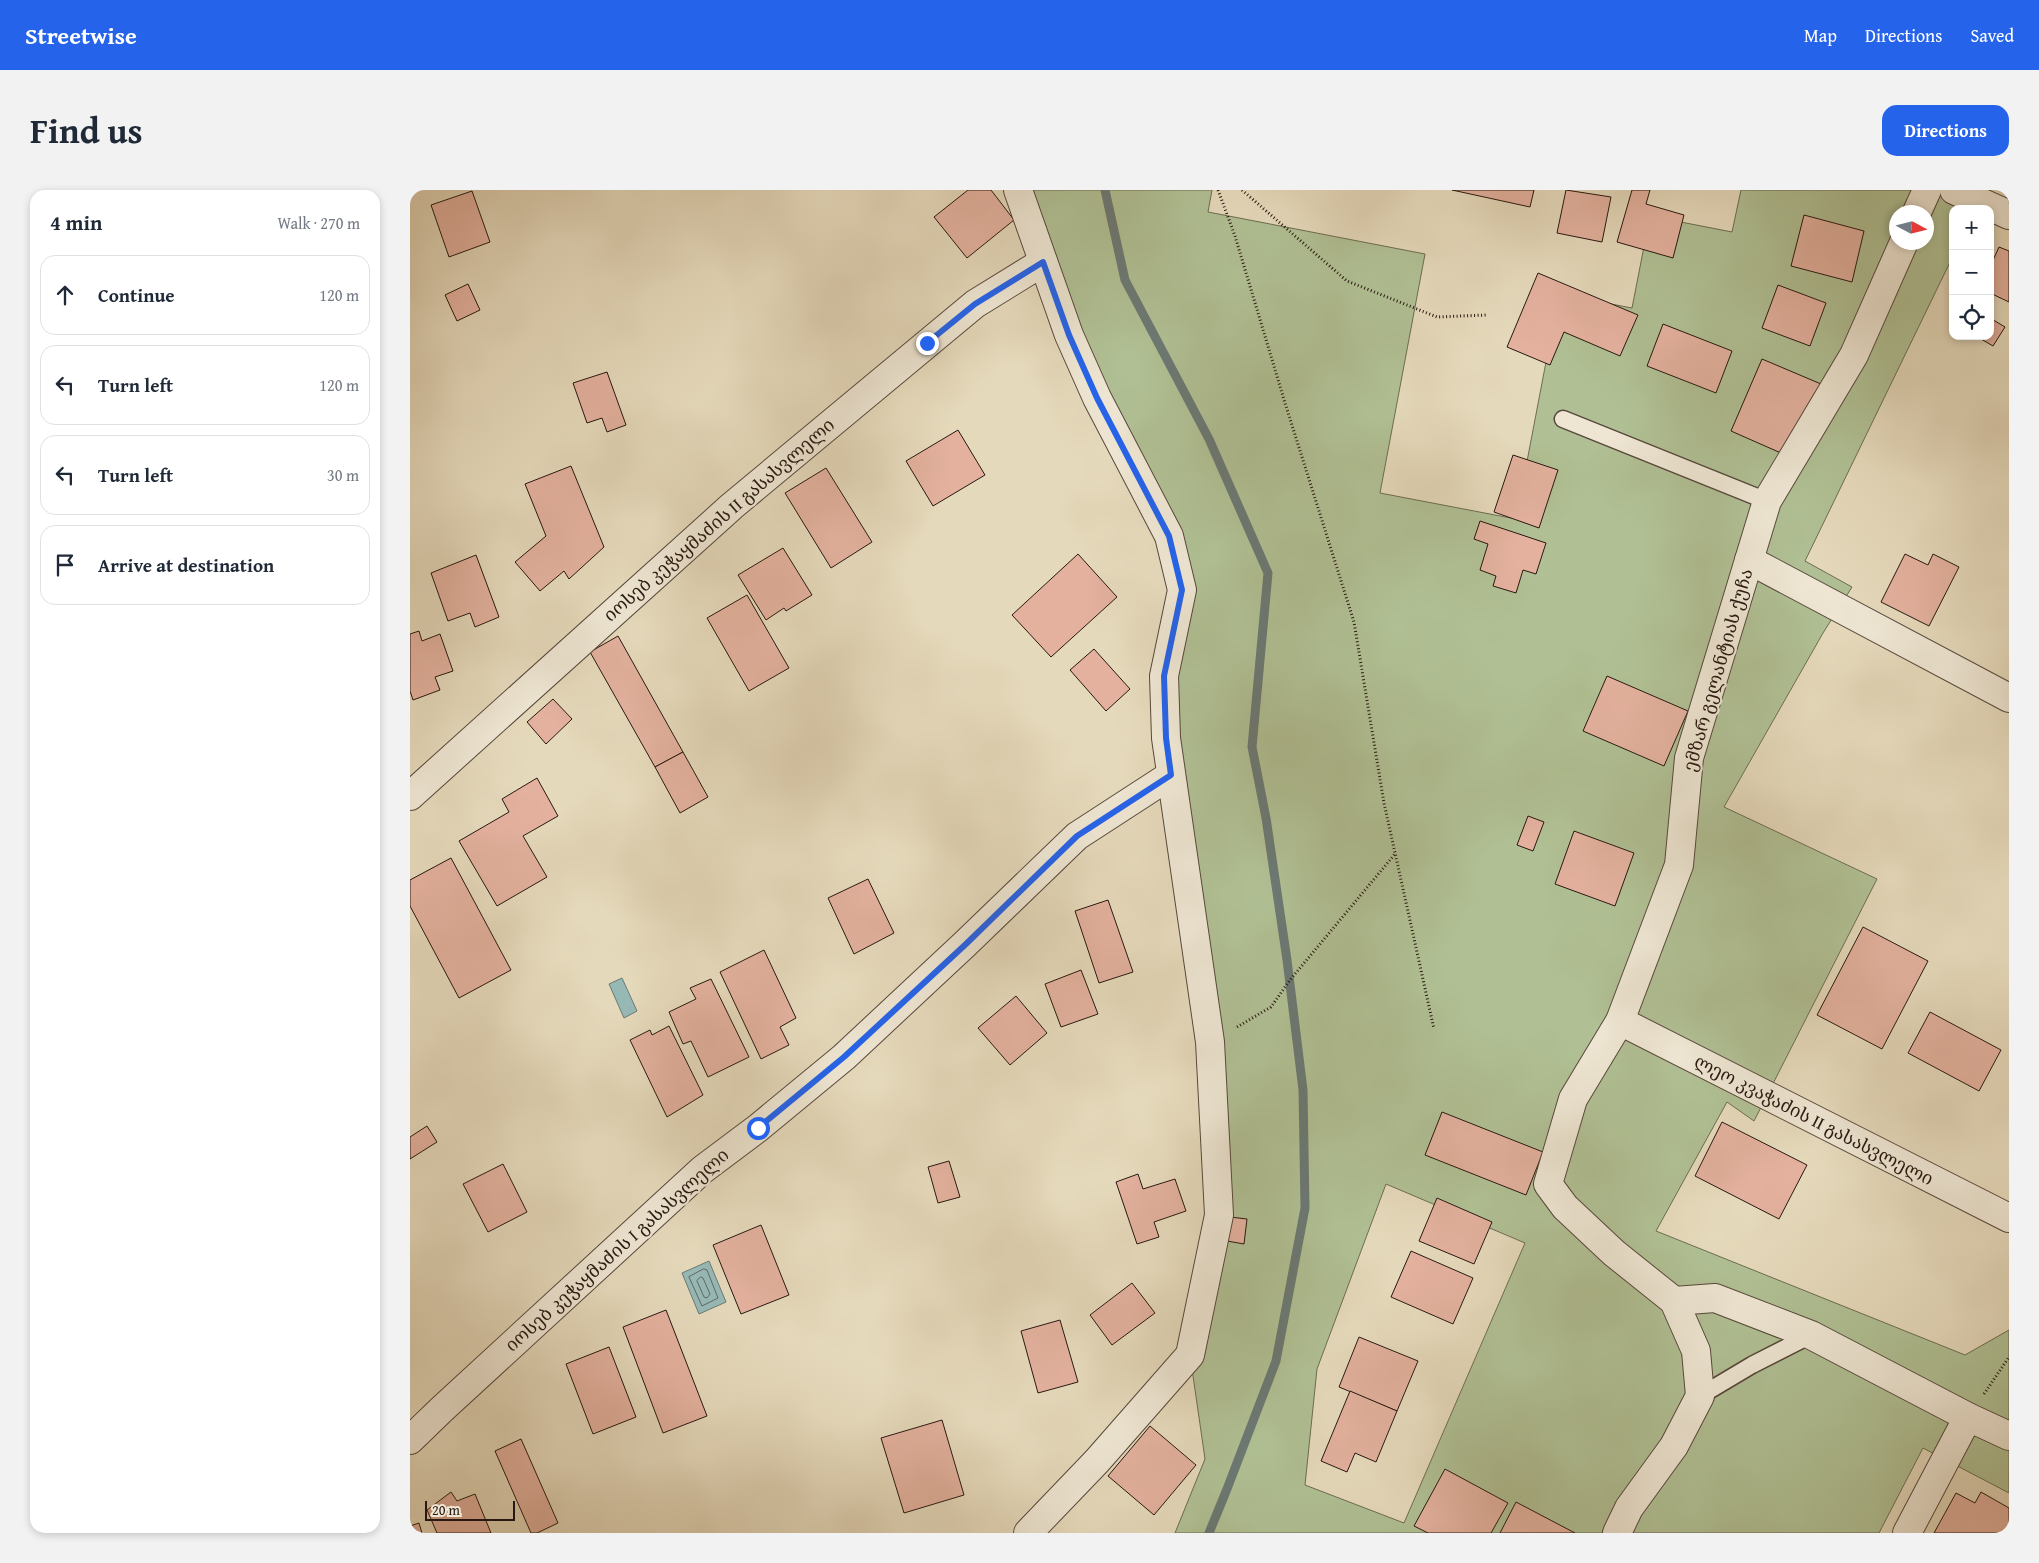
<!DOCTYPE html>
<meta charset="utf-8">
<style>
:root{--surface:#fff;--page:#f2f2f3;--text:#1f2937;--muted:#747a83;--line:#e0e1e3;--accent:#2563eb}
body{margin:0;font-family:"Gentium Book Plus","Noto Serif Georgian",serif;background:var(--page);color:var(--text)}
.controls{position:absolute;right:15px;top:15px;display:grid;overflow:hidden;border-radius:10px;box-shadow:0 2px 8px #0003}
.controls button{width:45px;height:45px;display:grid;place-items:center;padding:0;border:0;border-bottom:1px solid var(--line);background:var(--surface);color:var(--text);font:25px sans-serif}
.compass{position:absolute;left:1479px;top:15px;width:45px;height:45px;border-radius:50%;background:var(--surface);box-shadow:0 2px 8px #0003;rotate:97deg}
.scale{position:absolute;left:15px;bottom:12px;width:90px;box-sizing:border-box;padding-left:5px;border:2px solid #281811;border-top:0;font-size:14px;line-height:18px;white-space:nowrap;color:#281811;-webkit-text-stroke:4px #eee6d3;paint-order:stroke}
.stop{position:absolute;width:15px;height:15px;margin:-11px;border:4px solid #2563eb;border-radius:50%;background:#fff}
.stop.end{background:#2563eb;border-color:#fff;box-shadow:0 1px 5px #0008}
.list{margin:0;padding:0;list-style:none}
h2{display:flex;justify-content:space-between;align-items:center;height:65px;margin:0;padding:0 20px;font-size:21px}
h2 small{font-size:16px;font-weight:400;color:var(--muted)}
.list li{display:grid;grid-template-columns:32px 1fr auto;gap:15px;align-items:center;box-sizing:border-box;height:80px;margin:0 10px 10px;padding:0 10px;border:1px solid var(--line);border-radius:15px}
.list b{display:block;font-size:19px;white-space:nowrap}
.list em{font-size:16px;font-style:normal;color:var(--muted)}
.icon{flex:none;width:28px;height:28px;fill:none;stroke:currentColor;stroke-width:2;stroke-linecap:round;stroke-linejoin:round}
.map{position:relative;flex:none;width:1599px;height:1343px;overflow:hidden;border-radius:15px}
header{display:flex;align-items:center;gap:30px;box-sizing:border-box;height:70px;padding:0 25px;background:var(--accent);color:#fff}
header strong{font-size:24px}
nav{display:flex;gap:28px;margin-inline-start:auto;font-size:18px}
.intro{display:flex;align-items:center;justify-content:space-between;box-sizing:border-box;height:120px;padding:0 30px}
h1{margin:0;font-size:35px}
.button{padding:12px 22px;border-radius:15px;background:var(--accent);color:#fff;font-size:18px;font-weight:700}
main{display:flex;gap:30px;padding:0 30px}
aside{flex:1;background:var(--surface);border-radius:15px;box-shadow:0 2px 8px #0003}
.map>svg:first-child{display:block}
.green{fill:#b0c094;stroke:#6c6c52;fill-rule:evenodd}
.water{fill:#97b9b6;stroke:#6b7974}
.lines{fill:none;stroke-linecap:round;stroke-linejoin:round}
.shore{stroke:#606864;stroke-width:1}
.stream{stroke:#6b7974;stroke-width:9}
.building{fill:#e3b19e;stroke:#281811}
.lane-casing{stroke:#57483c;stroke-width:19}
.street-casing{stroke:#57483c;stroke-width:30}
.path{stroke:#281811;stroke-width:3;stroke-dasharray:1 2.5;stroke-linecap:butt}
.lane{stroke:#eee6d3;stroke-width:16}
.street{stroke:#eee6d3;stroke-width:28}
.route{stroke:#2563eb;stroke-width:6}
.labels{text-anchor:middle;stroke-width:4.5;stroke-linejoin:round;paint-order:stroke}
.street-label{font-size:18px;fill:#281811;stroke:#eee6d3}
</style>
<header>
<strong>Streetwise</strong>
<nav><a>Map</a><a>Directions</a><a>Saved</a></nav>
</header>
<div class="intro"><h1>Find us</h1><a class="button">Directions</a></div>
<main>
<aside>
<h2>4 min<small>Walk · 270 m</small></h2>
<ul class="list">
<li><svg class="icon" aria-label="ahead" viewBox="0 0 24 24"><path d="M12 20V5M6 11l6-6 6 6"/></svg><div><b>Continue</b></div><em>120 m</em></li>
<li><svg class="icon" aria-label="left" viewBox="0 0 24 24"><path d="M17 20v-9H6M10 6l-5 5 5 5"/></svg><div><b>Turn left</b></div><em>120 m</em></li>
<li><svg class="icon" aria-label="left" viewBox="0 0 24 24"><path d="M17 20v-9H6M10 6l-5 5 5 5"/></svg><div><b>Turn left</b></div><em>30 m</em></li>
<li><svg class="icon" aria-label="arrive" viewBox="0 0 24 24"><path d="M6 21V4h12l-3 4 3 4H6"/></svg><div><b>Arrive at destination</b></div></li>
</ul>
</aside>
<div class="map">
<svg width="1599" height="1343" viewBox="0 0 1599 1343">
<rect width="100%" height="100%" fill="#e5d9bb"/>
<filter id="stains"><feTurbulence type="fractalNoise" baseFrequency=".004" numOctaves="4"/><feColorMatrix values="0 0 0 0 .2 0 0 0 0 .09 0 0 0 0 .02 0 0 0 .5 -.17"/></filter>
<radialGradient id="worn" r=".72"><stop offset=".6" stop-color="#630" stop-opacity="0"/><stop offset="1" stop-color="#630" stop-opacity=".3"/></radialGradient>
<path class="green" d="M608 0H802L798 22 1015 64 970 303 1106 329 1149 104 1222 118 1240 26 1322 42 1331 0H1574L1565 19H1543V66L1395 371 1442 397 1413 443 1314 617 1467 689 1344 931 1317 912 1246 1041 1555 1165 1599 1140V1303L1513 1258 1469 1343H765L795 1269 780 1165 809 1025 761 585 772 400ZM1486 22H1516V52H1486ZM976 994 1115 1053 994 1333 895 1295 907 1179Z"/>
<g class="water">
<path d="M212 788 227 821 214 828 199 794Z"/>
<path d="M299 1071 316 1112 289 1124 272 1083Z"/>
</g>
<g class="lines">
<g class="shore">
<path d="M294 1079 297 1080 308 1108 292 1116 279 1087Z"/>
<path d="M291 1087 293 1088 300 1104 297 1108 294 1107 287 1091Z"/>
</g>
<path class="stream" d="M695 0 715 90 799 249 858 383 842 557 856 628 877 770 893 900 895 1018 866 1171 817 1299 799 1343"/>
</g>
<g class="building">
<path d="M558 0H581L604 30 557 68 524 27Z"/>
<path d="M1042 0H1124L1120 17Z"/>
<path d="M1156 0 1201 7 1192 52 1147 43Z"/>
<path d="M1222 0H1240L1236 14 1274 25 1263 68 1207 52Z"/>
<path d="M62 1 80 52 39 67 21 15Z"/>
<path d="M1394 25 1454 41 1442 92 1381 76Z"/>
<path d="M1589 57 1599 61V112L1580 103V77Z"/>
<path d="M1128 83 1228 125 1210 166 1154 142 1140 175 1097 157Z"/>
<path d="M58 94 70 120 47 131 35 105Z"/>
<path d="M1368 95 1416 113 1400 156 1352 138Z"/>
<path d="M1580 128 1595 137 1583 156 1566 146H1580Z"/>
<path d="M1253 134 1322 161 1306 203 1237 176Z"/>
<path d="M1352 169 1411 194 1380 267 1321 241Z"/>
<path d="M197 182 216 235 197 242 192 228 177 233 163 193Z"/>
<path d="M548 240 575 285 523 316 496 271Z"/>
<path d="M1103 265 1148 280 1129 338 1084 322Z"/>
<path d="M161 276 194 357 159 389 154 381 130 401 105 372 136 346 115 294Z"/>
<path d="M416 278 462 352 421 378 375 303Z"/>
<path d="M1070 331 1136 353 1126 384 1113 380 1106 403 1083 396 1086 386 1070 380 1078 354 1064 349Z"/>
<path d="M373 358 402 405 376 421 374 418 356 430 328 385Z"/>
<path d="M668 364 707 407 641 467 602 425Z"/>
<path d="M1495 364 1518 375 1523 364 1549 377 1519 436 1471 412Z"/>
<path d="M66 365 89 427 65 437 60 423 38 431 21 383Z"/>
<path d="M337 405 379 478 339 501 297 428Z"/>
<path d="M9 441 12 451 30 444 43 481 25 487 30 500 3 510 0 501V444Z"/>
<path d="M208 446 273 562 245 577 180 462Z"/>
<path d="M684 459 720 499 696 521 660 480Z"/>
<path d="M1197 486 1278 521 1254 576 1173 541Z"/>
<path d="M143 509 162 529 136 554 117 532Z"/>
<path d="M273 562 298 607 270 623 245 577Z"/>
<path d="M127 588 148 626 113 646 137 687 87 716 49 651 99 622 92 609Z"/>
<path d="M1118 626 1134 632 1123 661 1107 655Z"/>
<path d="M1164 641 1224 663 1205 716 1145 694Z"/>
<path d="M41 668 101 780 49 808 0 716V690Z"/>
<path d="M458 689 484 743 444 764 418 708Z"/>
<path d="M698 710 723 782 689 793 665 721Z"/>
<path d="M1453 737 1518 771 1472 859 1407 825Z"/>
<path d="M354 760 386 828 370 837 379 855 351 869 310 782Z"/>
<path d="M671 780 688 824 651 837 635 794Z"/>
<path d="M301 789 339 867 298 887 281 851 273 854 259 822 286 809 280 798Z"/>
<path d="M606 806 637 843 600 875 568 838Z"/>
<path d="M1520 822 1591 860 1569 901 1498 863Z"/>
<path d="M259 836 293 905 257 927 220 850 240 840 242 845Z"/>
<path d="M1032 922 1133 962 1116 1005 1015 965Z"/>
<path d="M1312 932 1397 975 1369 1029 1285 986Z"/>
<path d="M17 936 27 952 0 969V947Z"/>
<path d="M539 971 550 1007 528 1013 518 977Z"/>
<path d="M93 974 117 1022 78 1042 53 994Z"/>
<path d="M728 984 733 999 765 989 776 1021 744 1032 749 1047 727 1054 706 992Z"/>
<path d="M1027 1008 1082 1032 1064 1074 1009 1051Z"/>
<path d="M820 1027 837 1029 834 1054 817 1051Z"/>
<path d="M351 1035 379 1105 331 1124 303 1055Z"/>
<path d="M1001 1061 1063 1088 1043 1134 981 1107Z"/>
<path d="M722 1093 745 1123 702 1155 680 1125Z"/>
<path d="M256 1120 297 1226 253 1243 213 1137Z"/>
<path d="M650 1130 668 1192 628 1203 611 1141Z"/>
<path d="M949 1147 1008 1171 987 1221 929 1197Z"/>
<path d="M199 1157 226 1227 183 1244 156 1174Z"/>
<path d="M940 1201 987 1221 966 1272 945 1263 937 1282 911 1271Z"/>
<path d="M532 1230 554 1305 494 1323 471 1248Z"/>
<path d="M740 1236 786 1275 744 1325 698 1286Z"/>
<path d="M111 1249 148 1333 127 1343H121L85 1261Z"/>
<path d="M1035 1279 1098 1313 1081 1343H1018L1004 1336Z"/>
<path d="M41 1302 47 1311 65 1304 81 1343H27L17 1320Z"/>
<path d="M1571 1302 1599 1318V1343H1524L1546 1303 1565 1313Z"/>
<path d="M1106 1312 1165 1343H1090Z"/>
<path d="M9 1333 12 1343H0V1336Z"/>
</g>
<g class="lines">
<defs>
<g id="lane">
<path d="M1153 229 1357 311"/>
<path d="M1290 1206 1342 1175 1401 1145"/>
</g>
<g id="street">
<path d="M608 0 659 145 687 208 759 346 772 400 754 486 756 548 800 852 809 1025 780 1165 687 1271 618 1343"/>
<path d="M1544 0 1599 25"/>
<path d="M1507 22 1517 0"/>
<path d="M1339 370 1599 508"/>
<path d="M0 606 322 316 565 114 633 72"/>
<path d="M1210 831 1599 1028"/>
<path d="M1264 1111 1305 1108 1401 1145 1558 1227 1599 1246"/>
<path d="M0 1250 31 1220 292 980 348 938 434 867 555 754 667 646 761 585"/>
<path d="M1207 1343 1219 1318 1264 1256 1290 1206 1286 1161 1264 1111 1204 1063 1155 1017 1138 994 1163 909 1210 831 1269 675 1279 568 1357 311 1444 165 1494 52"/>
<path d="M1497 1343 1558 1227"/>
</g>
</defs>
<use href="#lane" class="lane-casing"/>
<use href="#street" class="street-casing"/>
<g class="path">
<path d="M808 0 825 46 875 213 944 432 974 613 1024 839"/>
<path d="M832 0 937 91 1027 127 1076 125"/>
<path d="M827 837 861 817 880 790 985 664"/>
<path d="M1574 1204 1599 1167"/>
</g>
<use href="#lane" class="lane"/>
<use href="#street" class="street"/>
</g>
<g class="lines">
<path class="route" d="M348 938 434 867 556 754 667 646 761 585 756 548 754 486 772 400 759 346 687 208 659 145 633 72 565 114 517 153"/>
</g>
<g class="labels">
<g class="street-label">
<text transform="translate(309 330) rotate(-41)" y="6">იოსებ კეჭაყმაძის II გასასვლელი</text>
<text transform="translate(1308 480) rotate(-74)" y="6">ემზარ გელანტიას ქუჩა</text>
<text transform="translate(1404 930) rotate(27)" y="6">ლეო კვაჭაძის II გასასვლელი</text>
<text transform="translate(207 1060) rotate(-42)" y="6">იოსებ კეჭაყმაძის I გასასვლელი</text>
</g>
</g>
<rect width="100%" height="100%" filter="url(#stains)"/>
<rect width="100%" height="100%" fill="url(#worn)"/>
</svg>
<div class="controls">
<button>+</button>
<button>−</button>
<button><svg class="icon" aria-label="locate" viewBox="0 0 24 24"><circle cx="12" cy="12" r="6"/><path d="M12 2v4M12 18v4M2 12h4M18 12h4"/></svg></button>
</div>
<svg class="compass" viewBox="-18 -18 36 36"><path d="M0-13l5 13h-10z" fill="#e53935"/><path d="M0 13l5-13h-10z" fill="#747a83"/></svg>
<div class="scale">20 m</div>
<div class="stop" style="left:348px;top:938px"></div>
<div class="stop end" style="left:517px;top:153px"></div>
</div>
</main>
